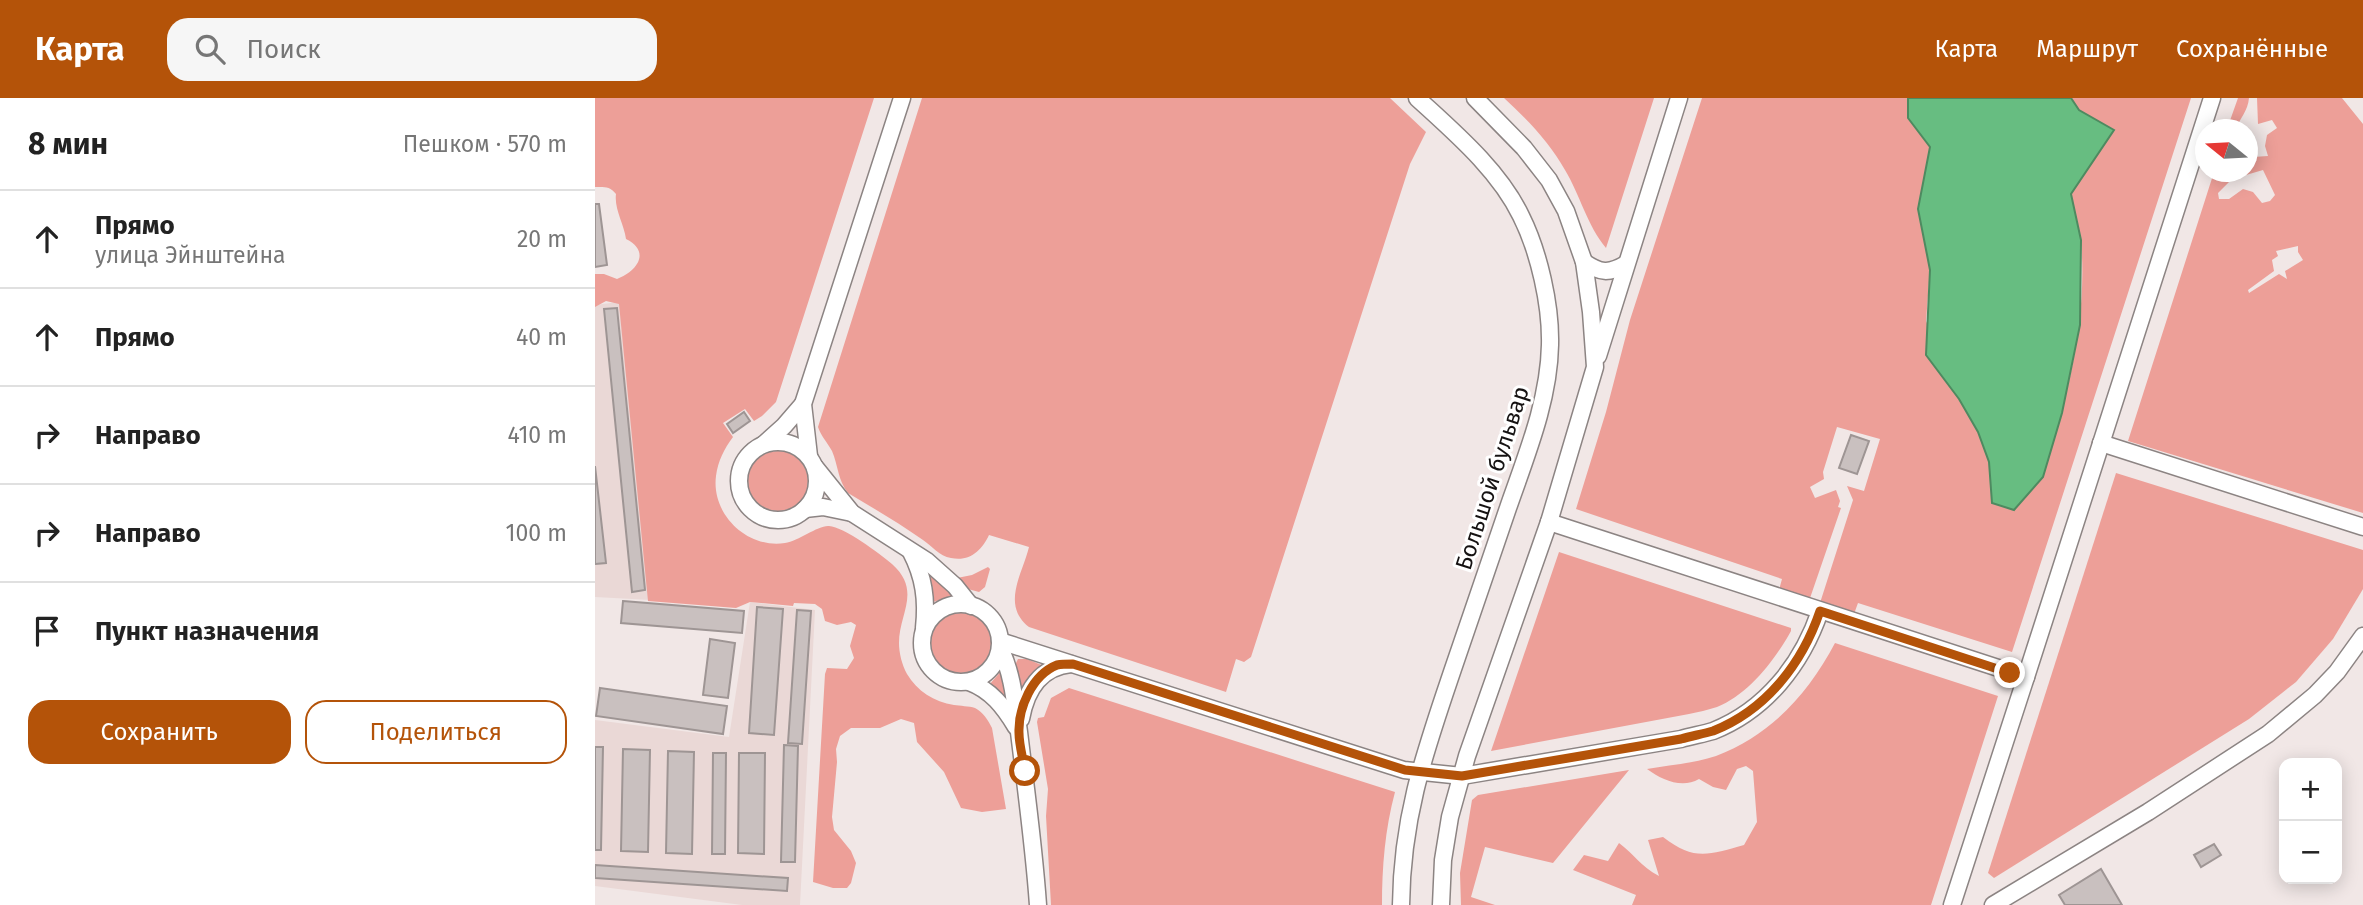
<!DOCTYPE html>
<html lang="ru">
<meta charset="utf-8">
<style>
:root{--surface:#fff;--page:#f6f6f6;--text:#222;--muted:#767676;--line:#e0e0e0;--accent:#b45309}
body{margin:0;font-family:"Fira Sans",sans-serif;background:var(--page);color:var(--text)}
.controls{position:absolute;right:21px;bottom:21px;display:grid;overflow:hidden;border-radius:14px;box-shadow:0 4px 18px #0003}
.controls button{width:63px;height:63px;display:grid;place-items:center;padding:0;border:0;border-bottom:2px solid var(--line);background:var(--surface);color:var(--text);font:35px sans-serif}
.compass{position:absolute;left:1600px;top:21px;width:63px;height:63px;border-radius:50%;background:var(--surface);box-shadow:0 4px 18px #0003;rotate:288deg}
.stop{position:absolute;width:21px;height:21px;margin:-16px;border:5px solid #b45309;border-radius:50%;background:#fff}
.stop.end{background:#b45309;border-color:#fff;box-shadow:0 2px 7px #0008}
.list{margin:0;padding:0;list-style:none}
h2{display:flex;justify-content:space-between;align-items:center;height:91px;margin:0;padding:0 28px;font-size:30px}
h2 small{font-size:23px;font-weight:400;color:var(--muted)}
.list li{display:grid;grid-template-columns:46px 1fr auto;gap:21px;align-items:center;box-sizing:border-box;height:98px;padding:0 28px;border-top:2px solid var(--line)}
.list b{display:block;font-size:26px;white-space:nowrap}
.list p{margin:0;font-size:23px;white-space:nowrap;color:var(--muted)}
.list em{font-size:23px;font-style:normal;color:var(--muted)}
.actions{display:flex;gap:14px;padding:21px 28px}
.actions a{flex:1;padding:16px 0;border:2px solid var(--accent);border-radius:21px;text-align:center;font-size:24px;color:var(--accent)}
.actions .main{background:var(--accent);color:#fff}
.icon{flex:none;width:38px;height:38px;fill:none;stroke:currentColor;stroke-width:2;stroke-linecap:round;stroke-linejoin:round}
.map{position:relative;flex:none;width:1768px;height:807px;overflow:hidden}
header{display:flex;align-items:center;gap:42px;box-sizing:border-box;height:98px;padding:0 35px;background:var(--accent);color:#fff}
header strong{font-size:33px}
nav{display:flex;gap:38px;margin-inline-start:auto;font-size:24px}
.search{width:490px;height:63px;background:var(--page);display:flex;align-items:center;gap:18px;box-sizing:border-box;padding:0 24px;border-radius:21px;color:var(--muted);font-size:26px}
main{display:flex}
aside{flex:1;background:var(--surface)}
.map>svg:first-child{display:block}
.built{fill:#ead8d6}
.green{fill:#ed9f98;fill-rule:evenodd}
.water{fill:#67bd81;stroke:#4e8a60;stroke-width:2}
.building{fill:#c9c0bf;stroke:#9e9594;stroke-width:2}
.lines{fill:none;stroke-linecap:round;stroke-linejoin:round}
.minor-casing{stroke:#8c8483;stroke-width:19}
.minor{stroke:#fff;stroke-width:16}
.route{stroke:#b45309;stroke-width:9}
.labels{text-anchor:middle;stroke-width:6;stroke-linejoin:round;paint-order:stroke}
.street-label{font-size:23px;fill:#151212;stroke:#fff}
</style>
<header>
<strong>Карта</strong>
<div class="search"><svg class="icon" aria-label="search" viewBox="0 0 24 24"><circle cx="10" cy="10" r="6"/><path d="M15 15l6 6"/></svg>Поиск</div>
<nav><a>Карта</a><a>Маршрут</a><a>Сохранённые</a></nav>
</header>
<main>
<aside>
<h2>8 мин<small>Пешком · 570 m</small></h2>
<ul class="list">
<li><svg class="icon" aria-label="ahead" viewBox="0 0 24 24"><path d="M12 20V5M6 11l6-6 6 6"/></svg><div><b>Прямо</b><p>улица Эйнштейна</p></div><em>20 m</em></li>
<li><svg class="icon" aria-label="ahead" viewBox="0 0 24 24"><path d="M12 20V5M6 11l6-6 6 6"/></svg><div><b>Прямо</b></div><em>40 m</em></li>
<li><svg class="icon" aria-label="right" viewBox="0 0 24 24"><path d="M7 20v-9h11M14 6l5 5-5 5"/></svg><div><b>Направо</b></div><em>410 m</em></li>
<li><svg class="icon" aria-label="right" viewBox="0 0 24 24"><path d="M7 20v-9h11M14 6l5 5-5 5"/></svg><div><b>Направо</b></div><em>100 m</em></li>
<li><svg class="icon" aria-label="arrive" viewBox="0 0 24 24"><path d="M6 21V4h12l-3 4 3 4H6"/></svg><div><b>Пункт назначения</b></div></li>
</ul>
<div class="actions"><a class="main">Сохранить</a><a>Поделиться</a></div>
</aside>
<div class="map">
<svg width="1768" height="807" viewBox="0 0 1768 807">
<rect width="100%" height="100%" fill="#f1e7e6"/>
<g class="built">
<path d="M31 203 56 502 0 499V207Z"/>
<path d="M155 504 220 512 205 807H147L0 788V622L134 639Z"/>
</g>
<g class="green">
<path d="M0 0H279L181 304 167 318 159 323 150 311 128 325 138 339C129 351 123 363 121 378 116 416 152 451 190 445 204 443 223 427 234 428 249 429 284 455 297 466 327 493 304 515 304 545 304 555 307 567 312 576 322 593 339 604 359 607 365 608 374 608 380 610 388 614 393 622 397 630L411 711 387 714 366 710 349 674 322 644 319 625 306 621 285 630H256L245 638 241 651 242 664 237 719 239 732 256 753 261 765 256 785 252 790H238L218 784 230 576 232 570 252 571 259 560 255 548 261 527 256 524 242 527 230 523 227 511 220 506 199 505 198 508 155 504 141 510 53 503 24 206 11 203 0 209V176H9L22 181C41 174 57 154 31 141 29 126 19 111 21 96 15 88 9 89 0 89Z"/>
<path d="M327 0H795L831 34 815 66 656 559 649 564 641 561 631 594 434 529C406 507 427 477 434 449L394 437C387 452 375 464 356 460 344 458 337 448 328 442 304 425 278 410 253 395 243 383 243 367 237 353 232 344 226 338 223 329Z"/>
<path d="M909 0H1059L1011 150C992 127 985 97 970 72 955 45 932 21 909 0Z"/>
<path d="M1107 0H1313V20L1335 49 1323 111 1335 172 1331 223 1364 301 1383 334 1394 364 1397 404 1448 379C1471 303 1493 224 1486 143 1484 127 1479 111 1476 96L1519 32 1484 12 1476 0H1596L1417 554 1263 505 1259 516 1225 505 1258 402 1252 388 1269 393 1285 341 1242 329 1228 374 1229 381 1215 389 1220 400 1241 392 1245 403 1243 409 1246 410 1214 503 1184 492 1187 481 981 411 1011 314 1035 222Z"/>
<path d="M1643 0H1654C1653 13 1645 20 1641 31H1632Z"/>
<path d="M1662 0H1747L1768 26V415L1533 343 1619 74H1634V84L1623 95 1624 101H1634L1648 91 1658 94 1667 105 1675 103 1680 97 1668 72 1651 77 1648 74H1652L1653 65 1658 59 1673 58 1670 48 1672 37 1682 30 1677 22 1663 26ZM1703 148V154L1708 162 1690 173 1692 181 1684 176 1654 195 1653 192 1679 173 1677 162 1683 158 1681 153Z"/>
<circle cx="183" cy="383" r="30"/>
<path d="M1521 375 1768 452V491L1738 541 1701 584 1654 621 1399 780 1393 775Z"/>
<path d="M964 454 1196 530V533C1180 562 1153 597 1122 609 1113 612 1103 614 1094 616L896 653Z"/>
<path d="M393 469 395 471 390 489 384 494 373 491 362 480 377 477Z"/>
<path d="M334 470 358 498 338 504V491L332 472Z"/>
<circle cx="366" cy="545" r="30"/>
<path d="M1240 545 1403 598 1336 807H1037L1041 797 978 772 989 757 1013 763 1024 745C1040 757 1045 768 1064 778L1053 742 1068 739C1099 763 1113 757 1149 747L1162 724 1158 673 1151 668 1142 671 1131 692 1118 689 1104 681C1087 691 1067 682 1052 671 1075 667 1100 665 1121 658 1176 637 1213 596 1240 545Z"/>
<path d="M423 561H432L449 568 436 579 426 593H424L419 569Z"/>
<path d="M407 572 413 602 394 587Z"/>
<path d="M474 590 800 694C790 731 787 769 787 807H456L451 718 453 691 442 624 443 620 449 619 456 600Z"/>
<path d="M1034 672 958 765 890 749 876 799 900 807H866L865 775 877 702 883 697Z"/>
</g>
<path class="water" d="M1313 0H1476L1484 12 1519 32 1476 96 1486 142 1485 227 1467 315 1448 379 1419 412 1397 405 1394 364 1383 334 1364 301 1331 257 1335 172 1323 111 1335 49 1313 20Z"/>
<g class="building">
<path d="M0 106H4L12 167 0 169Z"/>
<path d="M22 210 50 492 37 494 9 211Z"/>
<path d="M149 314 155 323 138 335 132 326Z"/>
<path d="M1256 337 1274 343 1262 376 1244 370Z"/>
<path d="M0 368 11 465 0 466Z"/>
<path d="M28 503 149 513 147 535 26 525Z"/>
<path d="M162 509 188 511 179 637 154 635Z"/>
<path d="M202 512 216 513 207 646 193 645Z"/>
<path d="M115 541 140 545 133 600 108 597Z"/>
<path d="M5 590 132 608 128 636 1 618Z"/>
<path d="M189 647 203 648 200 764H186Z"/>
<path d="M0 649H8L6 752H0Z"/>
<path d="M28 651 55 652 53 754 26 753Z"/>
<path d="M73 653 99 654 97 756 71 755Z"/>
<path d="M118 655H131L130 756H117Z"/>
<path d="M144 655H170L169 756 143 755Z"/>
<path d="M1619 746 1626 757 1606 769 1599 757Z"/>
<path d="M0 767 193 780 192 793 0 780Z"/>
<path d="M1506 771 1527 807H1470L1464 797Z"/>
</g>
<g class="lines">
<defs>
<g id="minor">
<path d="M989 164C1005 175 1014 176 1031 166"/>
<path d="M1003 258 1084 0"/>
<circle cx="183" cy="383" r="39"/>
<path d="M1506 345 1768 429"/>
<path d="M169 346 189 328 208 306"/>
<path d="M214 358 208 306 307 0"/>
<path d="M220 369 257 415 332 463 360 488 376 508"/>
<path d="M210 411 228 409 257 415"/>
<path d="M954 424 1431 579 1357 807"/>
<path d="M316 454C329 479 332 502 329 530"/>
<circle cx="366" cy="545" r="39"/>
<path d="M405 543 809 672 867 678 1086 641C1096 638 1108 636 1118 633 1171 612 1207 566 1225 513"/>
<path d="M405 550C418 576 420 606 424 634 431 692 439 749 443 807"/>
<path d="M1431 579 1617 0"/>
<path d="M374 584C396 592 409 609 421 629"/>
<path d="M426 621C431 592 445 569 476 566"/>
<path d="M806 807C807 717 830 654 858 571 876 517 895 464 913 410 931 358 954 303 955 247 956 207 944 154 926 118 904 72 859 34 822 0"/>
<path d="M846 807 848 762 855 719 872 658 954 424 1000 269 996 214 989 164 971 113 954 82 929 50 880 0"/>
<path d="M1398 807 1553 714 1673 636 1720 597 1742 574 1768 538"/>
</g>
</defs>
<use href="#minor" class="minor-casing"/>
<use href="#minor" class="minor"/>
</g>
<g class="lines">
<path class="route" d="M430 673C428 660 424 647 424 635 423 610 437 577 462 567 467 566 474 566 478 566L810 672 867 678 1086 641C1096 638 1108 636 1118 633 1171 612 1207 566 1225 513L1415 575"/>
</g>
<g class="labels">
<g class="street-label">
<text transform="translate(897 380) rotate(-72)" y="8">Большой бульвар</text>
</g>
</g>
</svg>
<div class="controls">
<button>+</button>
<button>−</button>
</div>
<svg class="compass" viewBox="-18 -18 36 36"><path d="M0-13l5 13h-10z" fill="#e53935"/><path d="M0 13l5-13h-10z" fill="#767676"/></svg>
<div class="stop" style="left:430px;top:673px"></div>
<div class="stop end" style="left:1415px;top:575px"></div>
</div>
</main>
